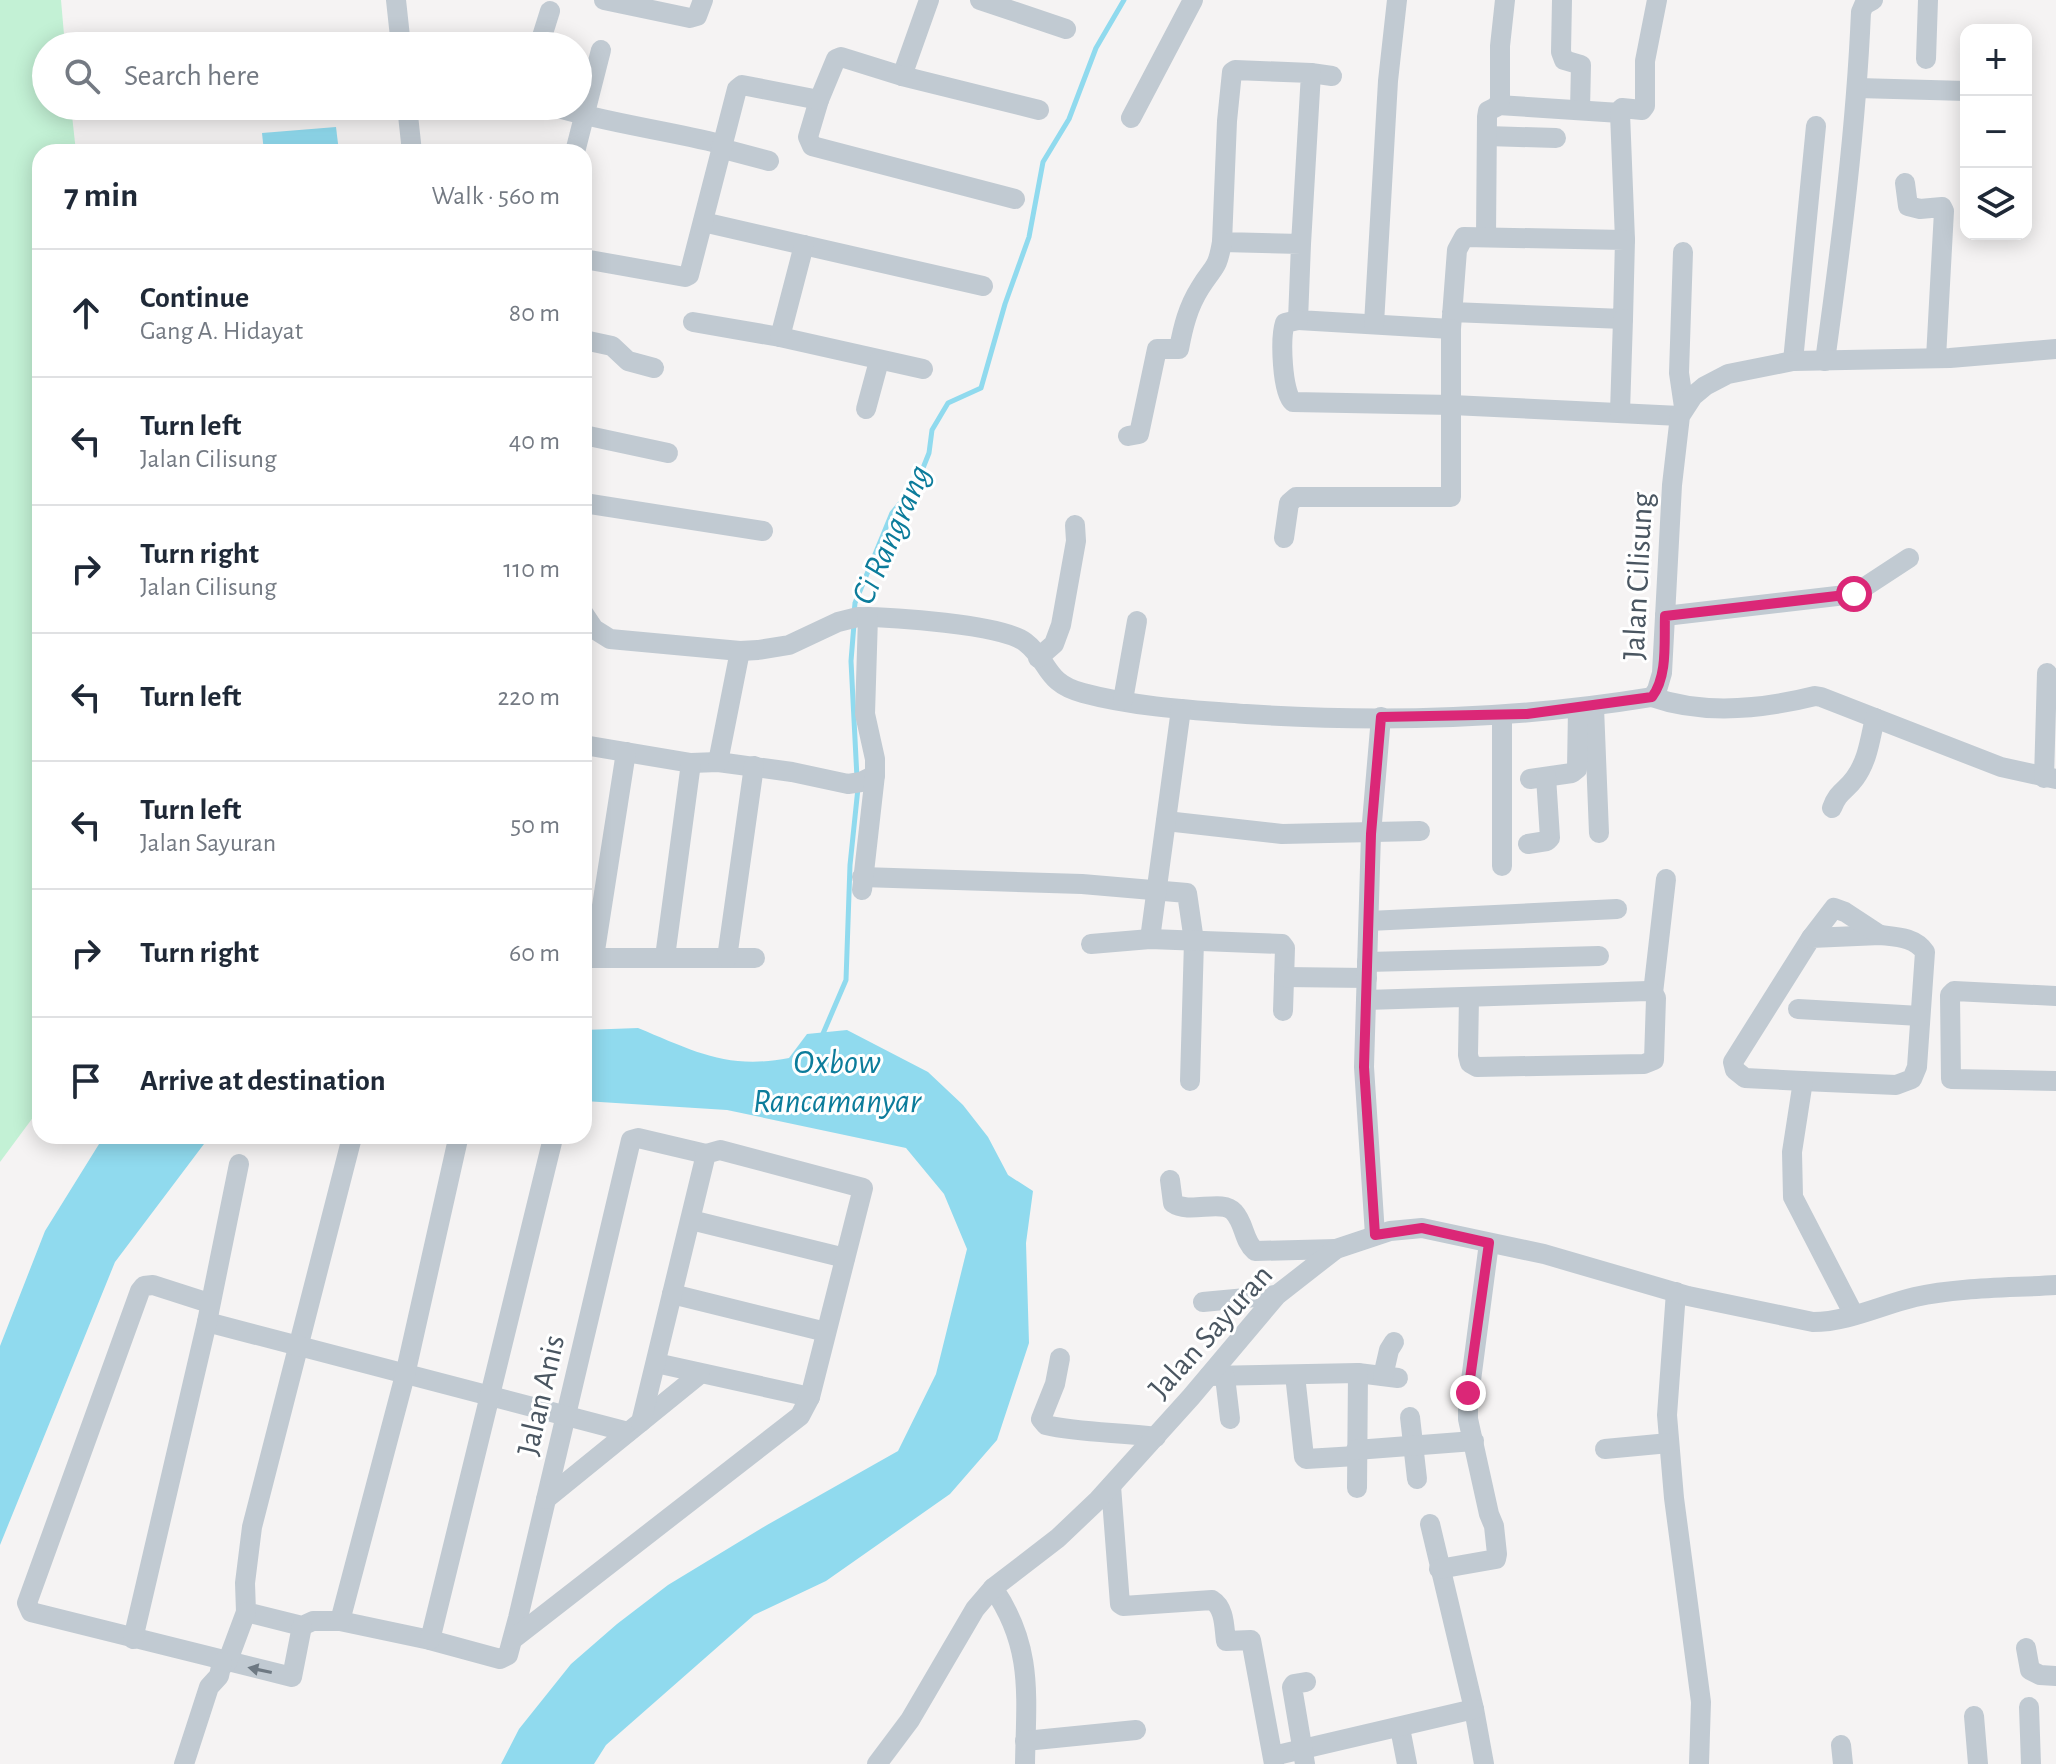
<!DOCTYPE html>
<meta charset="utf-8">
<style>
:root{--surface:#fff;--page:#f6f6f7;--text:#1f2937;--muted:#747a83;--line:#e0e1e3}
body{margin:0;font-family:"Alegreya Sans",sans-serif;background:var(--page);color:var(--text)}
.controls{position:absolute;right:24px;top:24px;display:grid;overflow:hidden;border-radius:16px;box-shadow:0 4px 20px #0003}
.controls button{width:72px;height:72px;display:grid;place-items:center;padding:0;border:0;border-bottom:2px solid var(--line);background:var(--surface);color:var(--text);font:40px sans-serif}
.stop{position:absolute;width:24px;height:24px;margin:-18px;border:6px solid #db2777;border-radius:50%;background:#fff}
.stop.end{background:#db2777;border-color:#fff;box-shadow:0 2px 8px #0008}
.list{margin:0;padding:0;list-style:none}
h2{display:flex;justify-content:space-between;align-items:center;height:104px;margin:0;padding:0 32px;font-size:34px}
h2 small{font-size:26px;font-weight:400;color:var(--muted)}
.list li{display:grid;grid-template-columns:52px 1fr auto;gap:24px;align-items:center;box-sizing:border-box;height:128px;padding:0 32px;border-top:2px solid var(--line)}
.list b{display:block;font-size:30px;white-space:nowrap}
.list p{margin:0;font-size:26px;white-space:nowrap;color:var(--muted)}
.list em{font-size:26px;font-style:normal;color:var(--muted)}
.icon{flex:none;width:44px;height:44px;fill:none;stroke:currentColor;stroke-width:2;stroke-linecap:round;stroke-linejoin:round}
.map{position:relative;flex:none;width:2056px;height:1764px;overflow:hidden}
.search{position:absolute;background:var(--surface);box-shadow:0 4px 20px #0003;left:32px;top:32px;width:560px;height:88px;display:flex;align-items:center;gap:20px;box-sizing:border-box;padding:0 28px;border-radius:44px;color:var(--muted);font-size:30px}
.panel{position:absolute;background:var(--surface);box-shadow:0 4px 20px #0003;left:32px;top:144px;width:560px;height:1000px;border-radius:24px}
.map>svg:first-child{display:block}
.green{fill:#c3f1d5}
.water{fill:#90daee}
.lines{fill:none;stroke-linecap:round;stroke-linejoin:round}
.stream{stroke:#90daee;stroke-width:5}
.minor{stroke:#c1cad2;stroke-width:20}
.oneway{fill:#6e7983}
.route{stroke:#db2777;stroke-width:10}
.labels{text-anchor:middle;stroke-width:6;stroke-linejoin:round;paint-order:stroke}
.street-label{font-size:32px;fill:#4a5661;stroke:#fff}
.water-label{font-size:34px;font-style:italic;fill:#0c7c9b;stroke:#fff}
</style>
<div class="map">
<svg width="2056" height="1764" viewBox="0 0 2056 1764">
<rect width="100%" height="100%" fill="#f5f3f3"/>
<path class="green" d="M0 0H61L65 46H46V106H71L76 152H40V1108L0 1162Z"/>
<g class="water">
<path d="M336 127 339 152H264L262 133Z"/>
<path d="M638 1028C694 1051 727 1070 789 1058L807 1034 847 1030 928 1072 963 1105 988 1137 1008 1175 1033 1191 1026 1243 1029 1343 997 1440 950 1494 826 1581 754 1615 606 1745 594 1764H501L519 1729 571 1664 617 1624 668 1585 767 1525 898 1451 936 1374 967 1249 944 1194 906 1148 727 1110 584 1101V1030Z"/>
<path d="M104 1136H210L115 1262 0 1545V1346L45 1231Z"/>
</g>
<g class="lines">
<g class="stream">
<path d="M854 614 855 603 892 513 917 483 929 453 932 430 948 403 981 388 1005 304 1029 237 1043 162 1069 119 1096 48 1124 0"/>
<path d="M854 624 851 661 857 778"/>
<path d="M822 1036 846 980 850 865 858 788"/>
</g>
<g class="minor">
<path d="M396 0 401 46"/>
<path d="M604 0 690 18 697 16 703 0"/>
<path d="M980 0 1066 29"/>
<path d="M1562 0 1561 52 1564 60 1581 65 1580 110"/>
<path d="M539 46 550 11"/>
<path d="M1926 59 1928 0"/>
<path d="M1311 73 1332 76"/>
<path d="M902 76 929 0"/>
<path d="M1858 88 1966 91"/>
<path d="M819 100 808 137 812 146 1015 199"/>
<path d="M1498 105 1620 113"/>
<path d="M407 106 412 152"/>
<path d="M551 106C607 123 665 130 721 144"/>
<path d="M1131 118 1193 0"/>
<path d="M1487 136 1556 138"/>
<path d="M720 148 769 161"/>
<path d="M575 152 601 50"/>
<path d="M1905 183 1908 206 1920 209 1942 207 1944 211 1936 358"/>
<path d="M703 222 983 286"/>
<path d="M1486 236 1487 117 1488 111 1496 107 1500 101V46L1505 0"/>
<path d="M1625 240 1620 113 1622 108 1642 110 1645 106V61L1657 0"/>
<path d="M1301 244 1311 73 1235 70 1232 72 1227 121 1222 242 1301 244 1298 320 1451 329 1457 250 1464 237 1625 240 1623 319 1452 312"/>
<path d="M1683 252 1679 373 1684 407"/>
<path d="M584 259 685 277 689 275 737 89 742 85 819 100 836 59 841 57 902 76 1039 110"/>
<path d="M1298 320 1285 323C1280 338 1282 393 1293 402L1452 405 1680 416"/>
<path d="M693 322 780 337 923 369"/>
<path d="M1374 324 1388 81 1397 0"/>
<path d="M780 337 804 245"/>
<path d="M584 340 612 346 628 361 654 368"/>
<path d="M1793 361 1816 126"/>
<path d="M1825 361C1841 245 1856 129 1861 12L1864 5 1873 0"/>
<path d="M866 409 879 361"/>
<path d="M1620 412 1623 319"/>
<path d="M584 435 668 453"/>
<path d="M1128 436 1139 434 1157 349H1179C1183 327 1188 307 1200 288 1214 265 1217 271 1222 242"/>
<path d="M584 503 763 531"/>
<path d="M1284 538 1289 503 1296 497H1451V329"/>
<path d="M584 614 594 629 610 639 740 651 758 650 789 645 838 622 858 617C891 617 1001 624 1025 642 1050 661 1044 683 1083 693 1135 707 1192 710 1246 714 1381 723 1518 719 1652 697L1657 690 1662 673 1672 485 1680 416 1693 396 1705 386 1728 374 1793 361 1950 358 2056 349"/>
<path d="M1665 616 1854 594 1909 558"/>
<path d="M1038 658 1054 644 1061 625 1076 541 1075 525"/>
<path d="M1652 697C1703 715 1763 709 1815 696L1821 697 2001 767 2056 779"/>
<path d="M1123 700 1137 621"/>
<path d="M1594 707 1599 833"/>
<path d="M1502 715V866"/>
<path d="M584 745 691 763 718 762 792 772 848 784 861 782 875 775"/>
<path d="M718 762 740 651"/>
<path d="M2044 778 2047 673"/>
<path d="M1530 779 1572 773 1577 769 1578 709"/>
<path d="M1832 808C1838 791 1846 791 1855 778 1868 760 1870 739 1875 718"/>
<path d="M1166 821 1282 834 1420 831"/>
<path d="M1528 844 1547 841 1550 838 1546 777"/>
<path d="M862 877 1082 884 1187 893 1194 941 1190 1081"/>
<path d="M862 890 875 775V759L865 714 868 617"/>
<path d="M1369 921 1617 909"/>
<path d="M1880 935C1897 937 1915 937 1925 952L1917 1067 1912 1079 1896 1085 1803 1081 1745 1078 1735 1070 1733 1062 1811 938Z"/>
<path d="M1811 938 1834 908 1845 912 1880 935"/>
<path d="M1150 939 1181 709"/>
<path d="M1091 944 1150 939 1282 944 1285 948 1283 1011"/>
<path d="M594 957 626 752"/>
<path d="M665 957 691 763"/>
<path d="M584 958H755"/>
<path d="M727 958 754 766"/>
<path d="M1367 962 1599 956"/>
<path d="M1284 977 1367 978"/>
<path d="M1653 993 1666 879"/>
<path d="M2056 996 1954 991 1950 995 1951 1079 2056 1081"/>
<path d="M1366 1000 1648 991 1653 993 1656 998 1654 1060 1644 1064 1477 1067 1470 1063 1468 1055 1469 997"/>
<path d="M1798 1009 1920 1016"/>
<path d="M1803 1081 1792 1152 1793 1197 1854 1315"/>
<path d="M351 1141 252 1527 245 1583 246 1612 302 1626 313 1621H340L430 1640 500 1659 508 1655 518 1618 631 1140 638 1138 706 1154"/>
<path d="M1170 1180 1173 1203C1190 1215 1222 1198 1234 1212 1245 1224 1243 1240 1255 1251L1336 1249"/>
<path d="M691 1220 845 1258"/>
<path d="M1375 1235 1364 1067 1371 834 1381 717"/>
<path d="M1676 1292 1667 1415 1674 1498 1701 1702 1699 1764"/>
<path d="M672 1294 826 1332"/>
<path d="M1203 1302 1277 1295"/>
<path d="M209 1303 153 1285 144 1286 140 1291 27 1603 31 1612 292 1677 302 1626"/>
<path d="M207 1322 628 1432"/>
<path d="M1060 1358 1055 1384 1041 1419 1046 1425C1080 1433 1119 1432 1156 1437"/>
<path d="M656 1363 810 1397"/>
<path d="M1358 1373 1398 1378"/>
<path d="M1295 1375 1304 1457 1306 1459 1356 1456"/>
<path d="M1209 1376 1358 1373 1357 1488"/>
<path d="M1383 1376 1389 1350 1394 1342"/>
<path d="M1225 1377 1230 1419"/>
<path d="M1410 1417 1417 1479"/>
<path d="M1605 1449 1669 1443"/>
<path d="M1356 1450 1474 1441"/>
<path d="M1111 1486 1120 1604 1123 1606 1212 1600C1225 1608 1224 1627 1226 1641L1251 1640 1274 1764"/>
<path d="M546 1499 700 1374"/>
<path d="M1430 1524 1474 1709 1484 1764"/>
<path d="M1439 1569 1496 1559 1497 1554 1494 1526 1489 1514 1468 1419V1403L1489 1243"/>
<path d="M993 1588C1034 1647 1026 1697 1025 1764"/>
<path d="M340 1621 405 1375 458 1139"/>
<path d="M133 1639 207 1322 239 1164"/>
<path d="M513 1639 800 1416 810 1397 863 1188 720 1150 706 1154 641 1422"/>
<path d="M430 1640 553 1138"/>
<path d="M2026 1648 2030 1670 2040 1675 2056 1676"/>
<path d="M227 1663 246 1612"/>
<path d="M2029 1707 2031 1764"/>
<path d="M1974 1716 1978 1764"/>
<path d="M1400 1728 1407 1764"/>
<path d="M1025 1741 1136 1730"/>
<path d="M1841 1745 1843 1764"/>
<path d="M1273 1756 1474 1709"/>
<path d="M184 1764 209 1687 219 1676 222 1662"/>
<path d="M877 1764 910 1720 975 1609 993 1588 1058 1538 1098 1500 1191 1397 1277 1295 1336 1249 1390 1231 1422 1228 1544 1254 1688 1296 1813 1322C1848 1322 1881 1305 1915 1297 1960 1287 2009 1288 2056 1285"/>
<path d="M1305 1764 1292 1687 1294 1684 1306 1682"/>
</g>
</g>
<defs><path id="oneway-solid" d="M-6-.8H1V-3.2L6.5 0L1 3.2V.8H-6Z" transform="scale(2)"/></defs>
<use class="oneway" href="#oneway-solid" transform="translate(260 1670) rotate(-168)"/>
<g class="lines">
<path class="route" d="M1468 1393 1489 1243 1422 1228 1375 1235 1364 1067 1371 834 1381 717 1527 714 1652 697C1668 676 1664 641 1665 616L1854 594"/>
</g>
<g class="labels">
<g class="street-label">
<text transform="translate(1637 576) rotate(-87)" y="11">Jalan Cilisung</text>
<text transform="translate(1210 1331) rotate(-48)" y="11">Jalan Sayuran</text>
<text transform="translate(540 1395) rotate(-77)" y="11">Jalan Anis</text>
</g>
<g class="water-label">
<text transform="translate(890 534) rotate(-66)" y="12">Ci Rangrang</text>
<text x="837" y="1073">Oxbow<tspan x="837" dy="39">Rancamanyar</tspan></text>
</g>
</g>
</svg>
<div class="controls">
<button>+</button>
<button>−</button>
<button><svg class="icon" aria-label="layers" viewBox="0 0 24 24"><path d="M12 4l9 5-9 5-9-5zM3 14l9 5 9-5"/></svg></button>
</div>
<div class="stop" style="left:1854px;top:594px"></div>
<div class="stop end" style="left:1468px;top:1393px"></div>
<div class="search"><svg class="icon" aria-label="search" viewBox="0 0 24 24"><circle cx="10" cy="10" r="6"/><path d="M15 15l6 6"/></svg>Search here</div>
<section class="panel">
<h2>7 min<small>Walk · 560 m</small></h2>
<ul class="list">
<li><svg class="icon" aria-label="ahead" viewBox="0 0 24 24"><path d="M12 20V5M6 11l6-6 6 6"/></svg><div><b>Continue</b><p>Gang A. Hidayat</p></div><em>80 m</em></li>
<li><svg class="icon" aria-label="left" viewBox="0 0 24 24"><path d="M17 20v-9H6M10 6l-5 5 5 5"/></svg><div><b>Turn left</b><p>Jalan Cilisung</p></div><em>40 m</em></li>
<li><svg class="icon" aria-label="right" viewBox="0 0 24 24"><path d="M7 20v-9h11M14 6l5 5-5 5"/></svg><div><b>Turn right</b><p>Jalan Cilisung</p></div><em>110 m</em></li>
<li><svg class="icon" aria-label="left" viewBox="0 0 24 24"><path d="M17 20v-9H6M10 6l-5 5 5 5"/></svg><div><b>Turn left</b></div><em>220 m</em></li>
<li><svg class="icon" aria-label="left" viewBox="0 0 24 24"><path d="M17 20v-9H6M10 6l-5 5 5 5"/></svg><div><b>Turn left</b><p>Jalan Sayuran</p></div><em>50 m</em></li>
<li><svg class="icon" aria-label="right" viewBox="0 0 24 24"><path d="M7 20v-9h11M14 6l5 5-5 5"/></svg><div><b>Turn right</b></div><em>60 m</em></li>
<li><svg class="icon" aria-label="arrive" viewBox="0 0 24 24"><path d="M6 21V4h12l-3 4 3 4H6"/></svg><div><b>Arrive at destination</b></div></li>
</ul>
</section>
</div>
